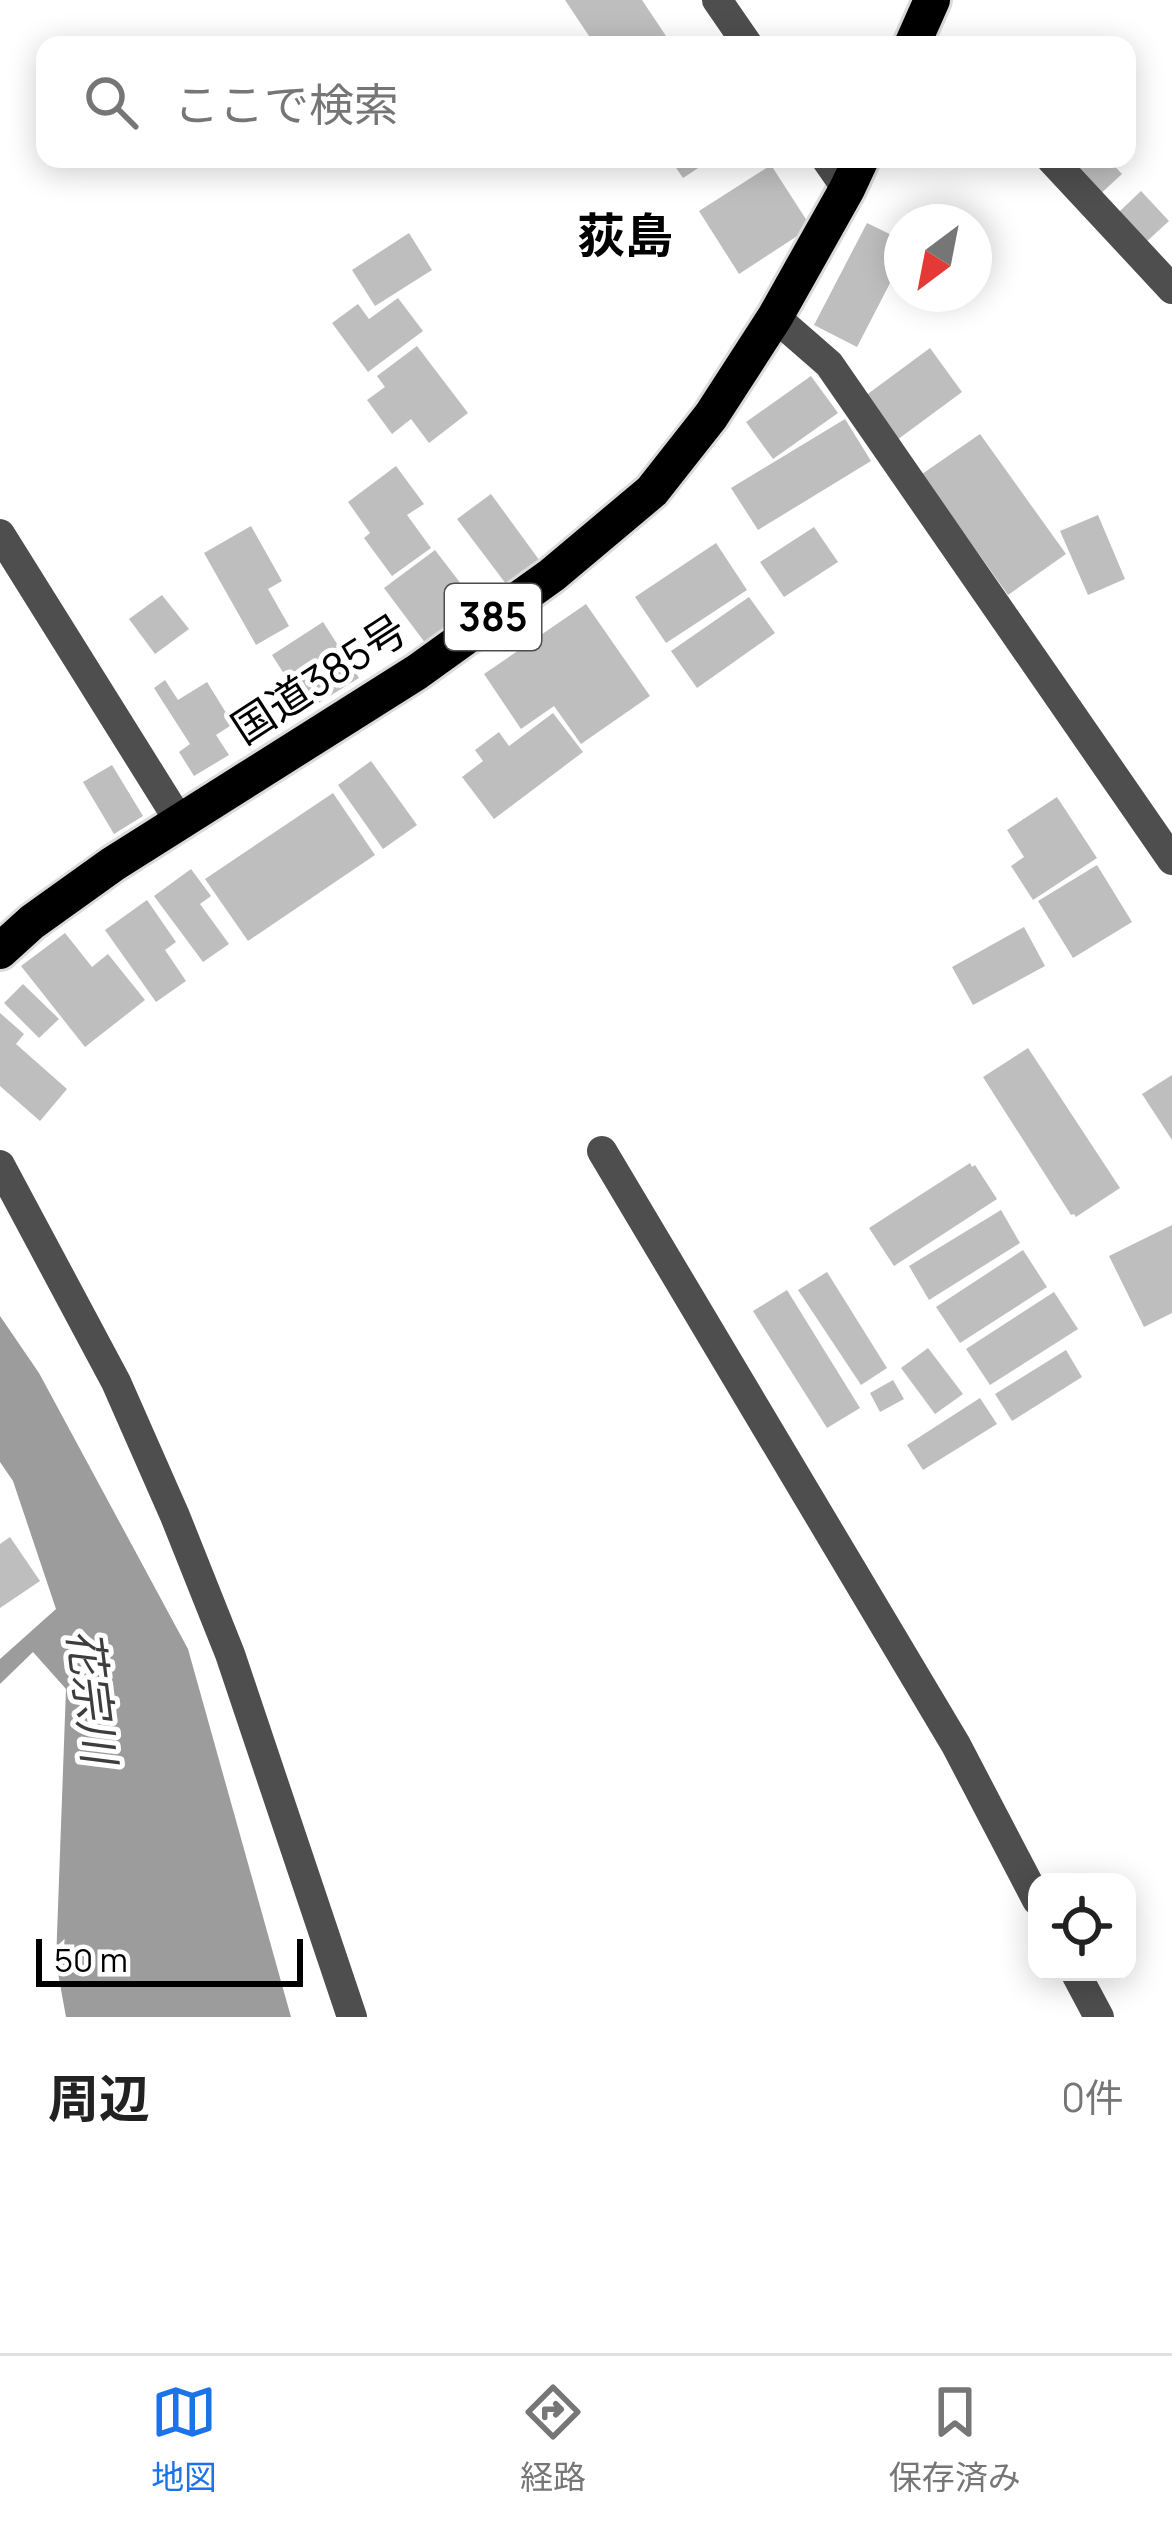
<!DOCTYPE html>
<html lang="ja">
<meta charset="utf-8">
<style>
:root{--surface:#fff;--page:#f2f2f2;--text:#222;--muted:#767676;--line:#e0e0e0;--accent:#1a73e8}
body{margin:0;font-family:Manrope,"Noto Sans JP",sans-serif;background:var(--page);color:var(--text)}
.controls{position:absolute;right:36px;bottom:36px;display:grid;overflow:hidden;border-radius:24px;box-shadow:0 6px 30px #0003}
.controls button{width:108px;height:108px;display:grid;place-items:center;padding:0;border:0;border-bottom:3px solid var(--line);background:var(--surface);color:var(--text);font:60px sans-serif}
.compass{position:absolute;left:884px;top:204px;width:108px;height:108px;border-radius:50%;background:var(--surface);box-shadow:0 6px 30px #0003;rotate:212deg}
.scale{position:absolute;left:36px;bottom:30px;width:267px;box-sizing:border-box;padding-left:12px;border:6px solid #000;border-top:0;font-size:33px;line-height:42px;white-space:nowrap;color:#000;-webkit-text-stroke:9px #fff;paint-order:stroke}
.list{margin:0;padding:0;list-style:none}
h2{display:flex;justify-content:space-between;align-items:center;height:156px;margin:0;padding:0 48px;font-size:51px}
h2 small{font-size:39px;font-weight:400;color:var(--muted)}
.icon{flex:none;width:66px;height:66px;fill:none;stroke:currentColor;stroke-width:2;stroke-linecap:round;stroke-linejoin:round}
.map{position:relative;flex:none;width:1172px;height:2017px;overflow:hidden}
.search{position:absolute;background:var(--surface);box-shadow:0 6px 30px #0003;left:36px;right:36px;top:36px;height:132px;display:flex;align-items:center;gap:30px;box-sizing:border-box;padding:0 42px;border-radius:24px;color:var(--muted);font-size:45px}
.sheet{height:336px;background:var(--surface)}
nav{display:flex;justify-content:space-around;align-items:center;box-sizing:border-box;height:168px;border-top:3px solid var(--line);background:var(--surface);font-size:33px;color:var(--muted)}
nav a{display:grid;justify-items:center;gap:6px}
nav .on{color:var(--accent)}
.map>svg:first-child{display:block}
.water{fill:#9c9c9c}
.building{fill:#bebebe}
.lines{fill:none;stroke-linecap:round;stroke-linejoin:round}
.highway-casing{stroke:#dbdbdb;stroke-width:42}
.minor{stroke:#4e4e4e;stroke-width:30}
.highway{stroke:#000;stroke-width:36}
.labels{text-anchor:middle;stroke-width:10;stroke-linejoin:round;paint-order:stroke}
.shield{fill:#fff;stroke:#4c4c4c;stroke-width:3}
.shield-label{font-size:39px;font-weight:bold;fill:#000}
.street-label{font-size:42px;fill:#000;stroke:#fff}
.water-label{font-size:45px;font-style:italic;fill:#3d3d3d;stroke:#fff}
.quarter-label{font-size:48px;font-weight:bold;fill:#000;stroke:#fff}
</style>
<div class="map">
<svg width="1172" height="2017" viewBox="0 0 1172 2017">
<rect width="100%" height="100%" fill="#fff"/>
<path class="water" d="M0 1316 39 1373 188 1649 291 2017H66L56 1962 66 1689 33 1652 0 1684V1659L56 1609 13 1481 0 1462Z"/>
<g class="building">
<path d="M565 0H642L672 45H595Z"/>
<path d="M670 159H712L683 178Z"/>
<path d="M1079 159H1108L1122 174 1097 197 1070 167Z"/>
<path d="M771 165 811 227 739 274 699 211Z"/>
<path d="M1141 191 1169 221 1146 242 1119 212Z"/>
<path d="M867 223 902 240V260L857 347 814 325Z"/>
<path d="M409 233 432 270 375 306 352 270Z"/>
<path d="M398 298 423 331 368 372 332 323 358 304 369 319Z"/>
<path d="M417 346 468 413 429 443 411 419 392 434 367 400 385 387 377 376Z"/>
<path d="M930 348 962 392 897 440 865 396Z"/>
<path d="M811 376 838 413 773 459 746 422Z"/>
<path d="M845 419 871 461 758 530 731 488Z"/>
<path d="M980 434 1066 554 1008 595 922 474Z"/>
<path d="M396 466 424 504 407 515 431 548 392 576 364 538 370 533 348 502Z"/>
<path d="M491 494 545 568 512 592 457 519Z"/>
<path d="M1098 515 1125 579 1088 595 1060 531Z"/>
<path d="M251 526 282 581 268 589 289 626 256 645 204 553Z"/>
<path d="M814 527 838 562 784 597 760 562Z"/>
<path d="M716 543 747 590 666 643 635 597Z"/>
<path d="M435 550 484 614 432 652 384 588Z"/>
<path d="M162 595 189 629 155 654 129 619Z"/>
<path d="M749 597 775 633 697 688 671 651Z"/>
<path d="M586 604 650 696 581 744 554 706 521 729 484 674Z"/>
<path d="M323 622 359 678 307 710 272 655Z"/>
<path d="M165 680 178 700 207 682 233 724 216 735 229 755 194 776 179 752 190 744 154 688Z"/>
<path d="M553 713 583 752 494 819 462 777 483 761 475 750 499 732 509 746Z"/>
<path d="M371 761 417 825 383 849 338 785Z"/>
<path d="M112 765 143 816 114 834 83 782Z"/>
<path d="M333 793 375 855 248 941 205 879Z"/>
<path d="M1057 797 1097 858 1033 900 1011 866 1024 857 1007 830Z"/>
<path d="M1097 865 1132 922 1073 958 1038 901Z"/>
<path d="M191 869 211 896 200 904 229 944 203 962 154 896Z"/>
<path d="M147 900 176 942 165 950 186 981 156 1002 105 930Z"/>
<path d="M1024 927 1045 966 973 1005 952 967Z"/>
<path d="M65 933 92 967 108 954 145 1000 85 1047 21 966Z"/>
<path d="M23 984 59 1019 39 1038 4 1003Z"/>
<path d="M0 1013 24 1034 16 1044 67 1089 40 1121 0 1086Z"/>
<path d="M1028 1048 1120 1188 1076 1217 1074 1214 1071 1215 983 1077Z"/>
<path d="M1172 1075V1140L1142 1094Z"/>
<path d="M970 1163 972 1167 975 1165 997 1199 894 1266 869 1228Z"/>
<path d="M1001 1210 1020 1243 929 1300 909 1266Z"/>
<path d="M1172 1225V1313L1144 1327 1109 1256Z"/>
<path d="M1023 1250 1047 1287 960 1343 936 1307Z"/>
<path d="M827 1272 887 1368 861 1385 798 1290Z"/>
<path d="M787 1290 860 1408 827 1428 753 1311Z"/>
<path d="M1054 1292 1078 1329 990 1385 966 1349Z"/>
<path d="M928 1348 963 1394 935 1414 901 1368Z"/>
<path d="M1066 1350 1082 1377 1012 1421 995 1394Z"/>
<path d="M893 1380 904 1399 880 1412 870 1393Z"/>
<path d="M980 1398 997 1424 923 1470 907 1445Z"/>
<path d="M10 1537 40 1581 0 1608V1544Z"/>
</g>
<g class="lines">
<defs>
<g id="highway">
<path d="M912 45 932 0"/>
<path d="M0 951 32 922 113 864 417 672 552 575 652 491 711 416 775 317 847 189 861 159"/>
</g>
</defs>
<use href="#highway" class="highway-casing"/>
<g class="minor">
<path d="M717 0 748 45"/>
<path d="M826 159 847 189"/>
<path d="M1051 159 1172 289"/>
<path d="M775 317 829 364 1172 860"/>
<path d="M0 534 180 822"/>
<path d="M602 1151 956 1745 1037 1900"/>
<path d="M0 1165 116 1382 175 1516 230 1654 352 2017"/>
<path d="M1075 1972 1099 2017"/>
</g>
<use href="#highway" class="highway"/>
</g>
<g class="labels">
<rect class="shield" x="445" y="584" width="96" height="66" rx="9"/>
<g class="shield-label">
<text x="493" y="631">385</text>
</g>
<g class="street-label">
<text transform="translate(319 679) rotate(-33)" y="15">国道385号</text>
</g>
<g class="water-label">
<text transform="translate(92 1696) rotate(83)" y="16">花宗川</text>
</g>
<g class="quarter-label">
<text x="625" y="253">荻島</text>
</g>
</g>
</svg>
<div class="controls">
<button><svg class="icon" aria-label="locate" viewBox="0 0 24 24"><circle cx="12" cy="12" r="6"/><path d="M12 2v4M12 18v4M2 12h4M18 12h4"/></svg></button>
</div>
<svg class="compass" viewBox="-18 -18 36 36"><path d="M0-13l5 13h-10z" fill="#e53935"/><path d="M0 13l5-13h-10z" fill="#767676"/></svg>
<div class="scale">50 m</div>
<div class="search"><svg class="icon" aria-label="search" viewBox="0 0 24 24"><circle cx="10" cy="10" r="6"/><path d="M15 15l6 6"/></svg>ここで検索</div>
</div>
<section class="sheet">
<h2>周辺<small>0件</small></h2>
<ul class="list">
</ul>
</section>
<nav>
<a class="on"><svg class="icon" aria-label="map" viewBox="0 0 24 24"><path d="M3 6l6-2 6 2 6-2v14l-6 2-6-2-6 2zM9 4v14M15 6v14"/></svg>地図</a>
<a><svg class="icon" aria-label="directions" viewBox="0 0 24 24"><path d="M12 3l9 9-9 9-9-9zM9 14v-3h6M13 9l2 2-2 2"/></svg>経路</a>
<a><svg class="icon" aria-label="saved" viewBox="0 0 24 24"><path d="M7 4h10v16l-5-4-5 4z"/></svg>保存済み</a>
</nav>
